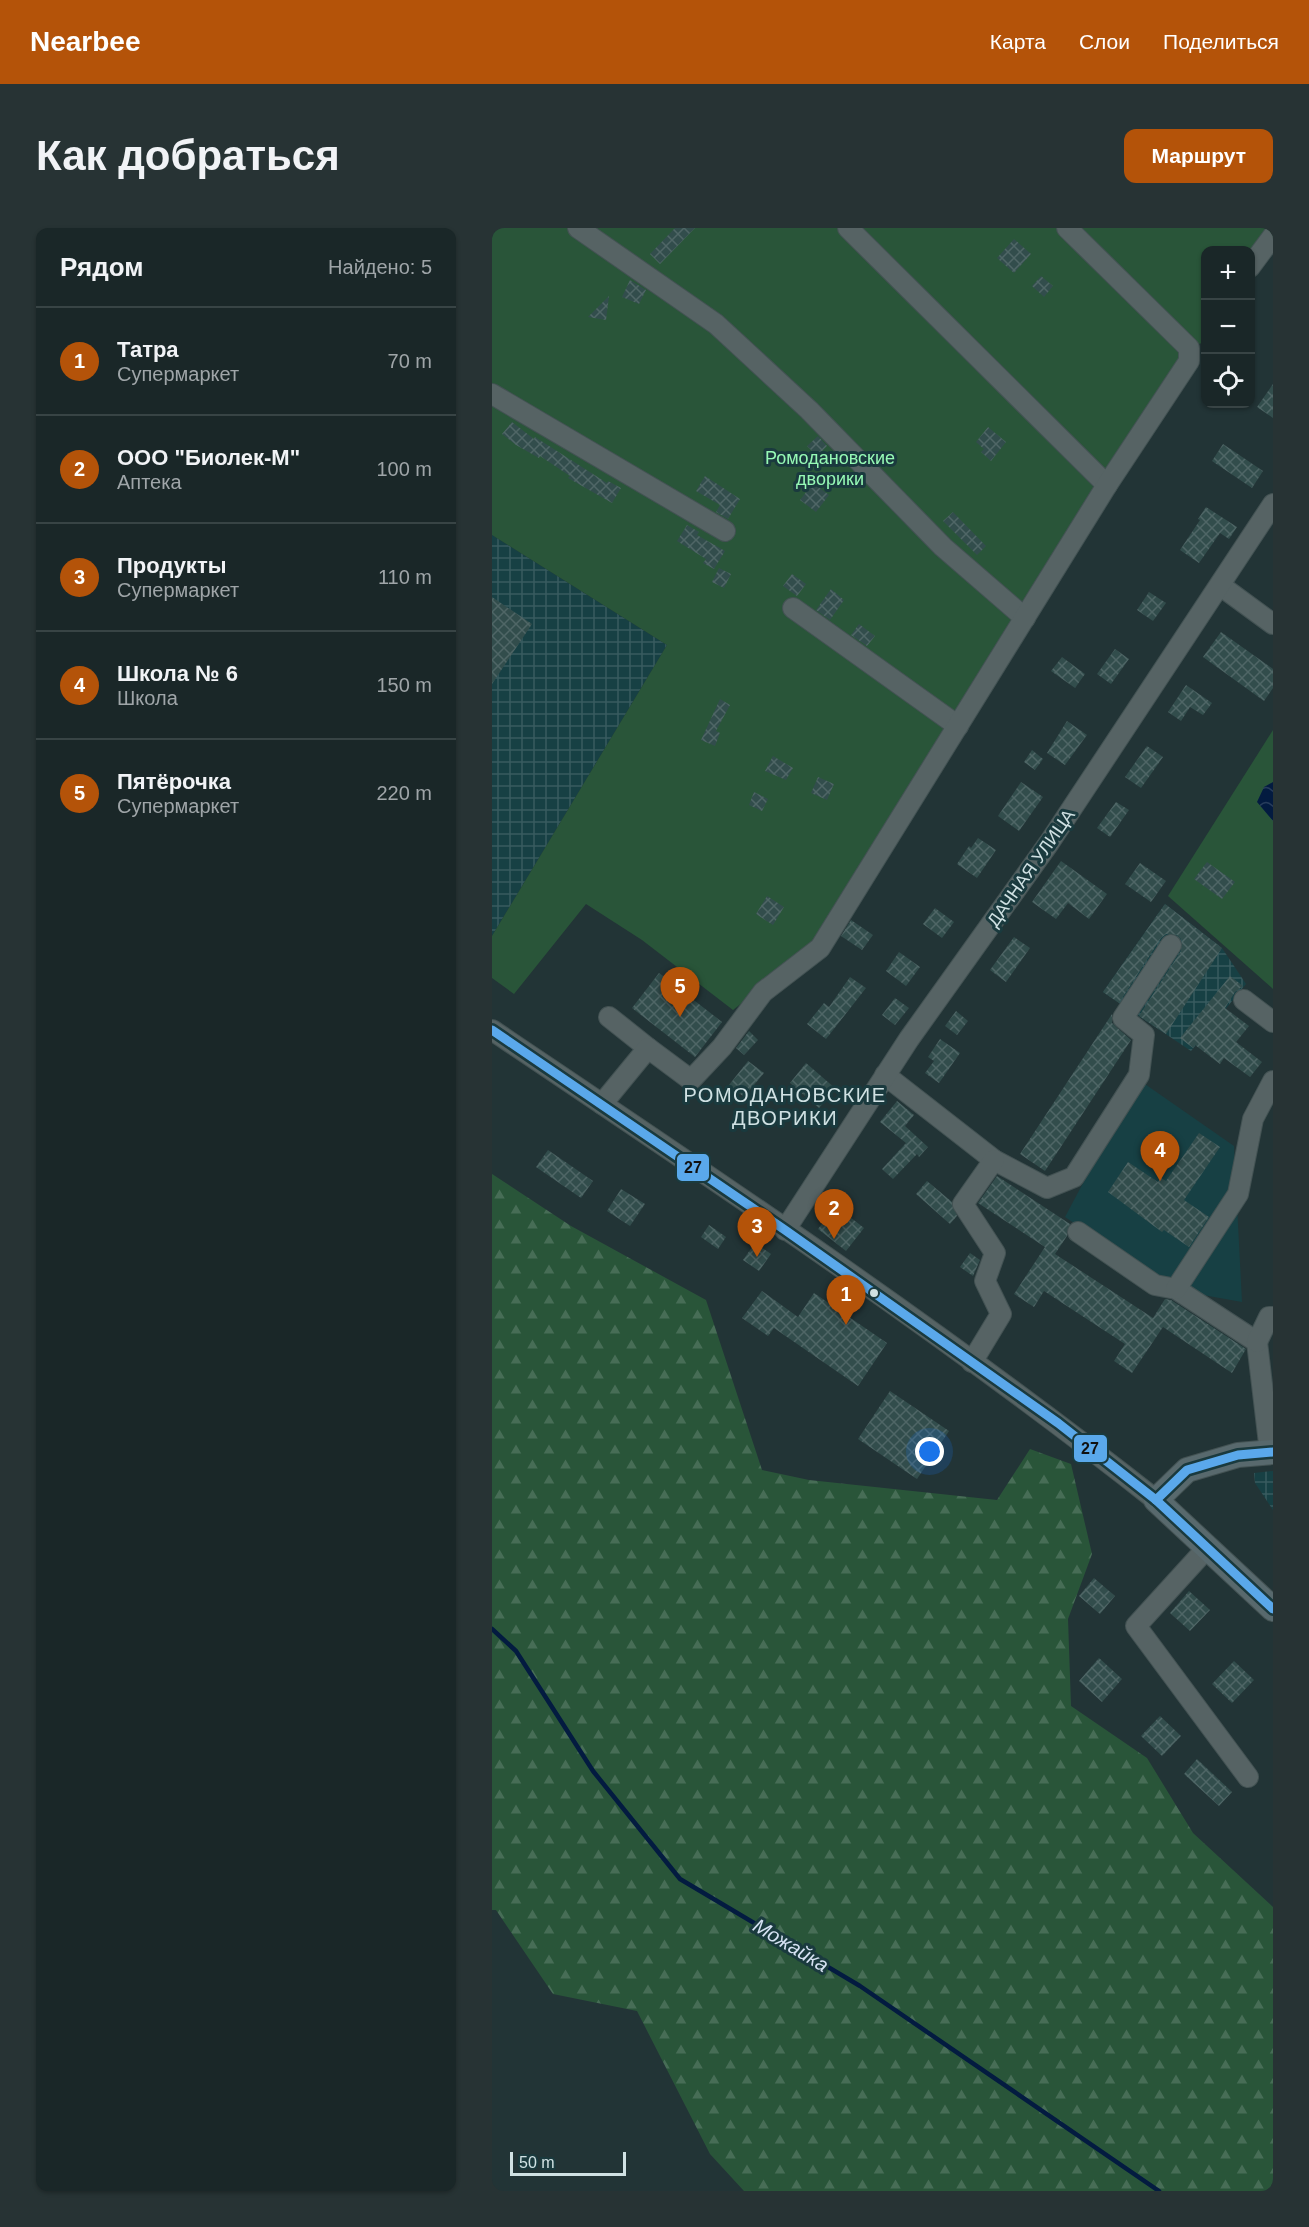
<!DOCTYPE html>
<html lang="ru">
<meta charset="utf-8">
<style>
:root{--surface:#1a2728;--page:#273334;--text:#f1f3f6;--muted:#9fa5a8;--line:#384445;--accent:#b45309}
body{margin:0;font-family:Arial,sans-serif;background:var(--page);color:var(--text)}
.controls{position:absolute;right:18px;top:18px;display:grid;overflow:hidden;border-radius:12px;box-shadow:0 2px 4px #0004}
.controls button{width:54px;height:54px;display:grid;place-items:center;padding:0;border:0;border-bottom:2px solid var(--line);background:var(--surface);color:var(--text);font:30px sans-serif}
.scale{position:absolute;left:18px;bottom:15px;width:116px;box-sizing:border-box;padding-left:6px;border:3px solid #d0e1e3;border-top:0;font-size:16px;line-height:21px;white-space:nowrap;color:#d0e1e3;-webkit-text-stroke:4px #1a3a3e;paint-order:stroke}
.you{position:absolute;left:438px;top:1224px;width:21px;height:21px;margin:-15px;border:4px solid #fff;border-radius:50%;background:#1a73e8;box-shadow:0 0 0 9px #1a73e833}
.badge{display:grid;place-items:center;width:39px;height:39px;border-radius:50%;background:var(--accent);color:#fff;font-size:20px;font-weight:700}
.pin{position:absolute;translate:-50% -50px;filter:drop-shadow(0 2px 3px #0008)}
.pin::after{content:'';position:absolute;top:32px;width:21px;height:18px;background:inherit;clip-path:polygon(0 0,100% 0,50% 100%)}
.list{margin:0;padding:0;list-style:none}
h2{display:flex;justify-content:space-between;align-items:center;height:78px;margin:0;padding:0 24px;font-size:26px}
h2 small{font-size:20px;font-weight:400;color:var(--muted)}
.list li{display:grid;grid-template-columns:39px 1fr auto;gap:18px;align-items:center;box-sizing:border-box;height:108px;padding:0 24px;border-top:2px solid var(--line)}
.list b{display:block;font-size:22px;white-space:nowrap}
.list p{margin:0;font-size:20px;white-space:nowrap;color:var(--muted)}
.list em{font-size:20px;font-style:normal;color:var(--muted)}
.icon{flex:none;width:33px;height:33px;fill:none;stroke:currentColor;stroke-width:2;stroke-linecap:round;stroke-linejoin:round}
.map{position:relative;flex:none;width:781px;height:1963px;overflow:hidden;border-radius:12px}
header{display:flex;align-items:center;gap:36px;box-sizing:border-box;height:84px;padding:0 30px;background:var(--accent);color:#fff}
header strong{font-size:28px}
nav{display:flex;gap:33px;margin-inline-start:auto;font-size:21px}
.intro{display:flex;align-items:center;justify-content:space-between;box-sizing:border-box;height:144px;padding:0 36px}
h1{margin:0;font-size:42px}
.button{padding:15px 27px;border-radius:12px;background:var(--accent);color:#fff;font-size:21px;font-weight:700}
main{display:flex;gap:36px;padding:0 36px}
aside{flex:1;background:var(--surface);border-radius:12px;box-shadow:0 2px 4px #0004}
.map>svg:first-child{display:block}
.built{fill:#174044}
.industrial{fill:url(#industrial-grid)}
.green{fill:#295539}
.forest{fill:url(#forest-firs)}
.water{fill:url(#water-waves)}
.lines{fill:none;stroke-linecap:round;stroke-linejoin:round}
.stream{stroke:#031b40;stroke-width:4.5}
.building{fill:url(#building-cross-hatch)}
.minor-casing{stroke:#435253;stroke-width:22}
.major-casing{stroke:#435253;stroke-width:26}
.minor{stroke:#566364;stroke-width:20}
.major{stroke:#58696d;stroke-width:24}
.bus-1-casing{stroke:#1a3a3e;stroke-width:14}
.bus-1{stroke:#5aa8eb;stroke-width:9}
.bus-dot{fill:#d0e1e3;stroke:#1a3a3e;stroke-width:2}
.labels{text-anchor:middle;stroke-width:6;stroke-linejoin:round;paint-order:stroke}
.park-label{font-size:18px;fill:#96f9b5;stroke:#1a3a3e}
.street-label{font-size:18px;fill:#d0e1e3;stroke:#1a3a3e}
.neighbourhood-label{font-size:20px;letter-spacing:1.5px;fill:#d0e1e3;stroke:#1a3a3e}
.water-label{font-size:20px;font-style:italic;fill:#d6e2f3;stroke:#1a3a3e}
.line-badge{stroke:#1a3a3e;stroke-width:2}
.pale-badge-label{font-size:16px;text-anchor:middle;font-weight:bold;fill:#111}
</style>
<header>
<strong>Nearbee</strong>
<nav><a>Карта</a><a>Слои</a><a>Поделиться</a></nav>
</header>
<div class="intro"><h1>Как добраться</h1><a class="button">Маршрут</a></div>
<main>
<aside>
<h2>Рядом<small>Найдено: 5</small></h2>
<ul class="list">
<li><span class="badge">1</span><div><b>Татра</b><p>Супермаркет</p></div><em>70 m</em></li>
<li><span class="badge">2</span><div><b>ООО &quot;Биолек-М&quot;</b><p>Аптека</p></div><em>100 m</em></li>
<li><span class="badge">3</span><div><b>Продукты</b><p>Супермаркет</p></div><em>110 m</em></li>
<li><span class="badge">4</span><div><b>Школа № 6</b><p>Школа</p></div><em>150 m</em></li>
<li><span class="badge">5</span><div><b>Пятёрочка</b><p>Супермаркет</p></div><em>220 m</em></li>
</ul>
</aside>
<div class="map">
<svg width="781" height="1963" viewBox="0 0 781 1963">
<defs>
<pattern id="industrial-grid" width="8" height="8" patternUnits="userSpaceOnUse" patternTransform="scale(1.5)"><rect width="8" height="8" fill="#174044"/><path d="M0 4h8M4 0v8" fill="none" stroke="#385b5f"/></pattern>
<pattern id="forest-firs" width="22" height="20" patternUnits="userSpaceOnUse" patternTransform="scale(1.5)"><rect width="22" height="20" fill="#295539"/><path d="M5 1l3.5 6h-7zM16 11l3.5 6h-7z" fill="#476d56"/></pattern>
<pattern id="water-waves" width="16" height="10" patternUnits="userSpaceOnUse" patternTransform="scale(1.5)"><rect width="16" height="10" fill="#031b40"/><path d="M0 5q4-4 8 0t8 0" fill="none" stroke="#273c5b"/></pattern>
<pattern id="building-cross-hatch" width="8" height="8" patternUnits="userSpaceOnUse" patternTransform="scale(1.5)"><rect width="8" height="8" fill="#324d4c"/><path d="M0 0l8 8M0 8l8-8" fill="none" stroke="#4f6666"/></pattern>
</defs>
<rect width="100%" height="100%" fill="#223436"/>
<path class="built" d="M650 854 742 918 750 1074 683 1062 573 989 614 912Z"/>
<g class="industrial">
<path d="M0 307 175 417 0 708Z"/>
<path d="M673 676 730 720 754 756 699 823 611 764Z"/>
<path d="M781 1243V1282L763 1255 762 1245Z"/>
</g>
<g class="green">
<path d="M0 0H781V21L759 52 758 22H714L713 114 701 118 313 725 241 782 150 712 94 676 22 766 0 750V708L175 417 0 307Z"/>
<path d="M781 502V761L676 668Z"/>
</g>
<path class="forest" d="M0 946 79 998 214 1072 270 1242 317 1252 505 1272 538 1221 579 1236 600 1326 576 1391 579 1478 655 1530 701 1605 781 1679V1963H252L218 1926 145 1783 61 1766 4 1682H0Z"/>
<path class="water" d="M781 554V593L765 574 772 559Z"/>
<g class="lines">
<path class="stream" d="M0 1401 24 1423 101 1543 188 1651 368 1758 667 1963"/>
</g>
<g class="building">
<path d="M183 0H203L168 36 158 26Z"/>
<path d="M522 11 539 26 522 45 505 30Z"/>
<path d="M549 48 561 58 552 69 540 58Z"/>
<path d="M138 52 154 62 147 76 130 69Z"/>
<path d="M117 68 114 92 96 89Z"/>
<path d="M781 156V190L765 179Z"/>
<path d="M20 194 42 211 43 209 115 255 116 253 129 260 120 275 76 250 78 248 48 228 47 230 24 217 10 206Z"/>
<path d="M496 199 514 214 499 233 489 224 492 221 484 214Z"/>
<path d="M326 208 335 218 325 228 315 218Z"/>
<path d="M731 216 771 243 760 260 720 233Z"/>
<path d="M213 248 248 271 236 291 224 284 228 277 204 263Z"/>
<path d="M321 255 337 267 324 284 308 272Z"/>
<path d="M714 279 745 299 737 311 728 305 707 335 688 322 708 292 706 291Z"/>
<path d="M461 284 494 318 485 327 451 293Z"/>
<path d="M195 297 207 304 205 307 233 323 222 341 211 335 214 331 185 313Z"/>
<path d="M227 340 239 346 232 360 220 354Z"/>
<path d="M300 346 314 356 305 368 291 358Z"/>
<path d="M339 361 352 372 338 392 324 382Z"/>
<path d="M657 364 674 375 661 393 645 382Z"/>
<path d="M0 369 40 396 0 456Z"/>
<path d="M367 396 383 408 375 418 359 407Z"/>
<path d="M729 404 781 441V460L772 473 711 429Z"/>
<path d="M623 421 637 431 619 456 605 446Z"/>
<path d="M570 429 593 446 583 460 559 443Z"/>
<path d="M694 457 720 475 711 487 698 479 689 493 676 484Z"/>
<path d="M228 471 238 477 224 503 228 505 223 518 209 512Z"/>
<path d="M575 493 595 507 573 537 555 525Z"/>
<path d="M655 518 671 529 649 560 633 549Z"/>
<path d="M540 522 551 531 543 542 532 534Z"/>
<path d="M281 528 301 540 294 552 273 543Z"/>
<path d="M326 549 342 556 335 572 319 565Z"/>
<path d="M529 554 551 569 527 603 506 588Z"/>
<path d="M262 564 276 571 270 583 257 577Z"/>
<path d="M624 574 637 582 618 609 605 600Z"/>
<path d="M486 610 504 622 485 650 465 636 477 618 479 620Z"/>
<path d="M569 633 615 666 597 691 576 675 564 691 540 674Z"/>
<path d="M715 634 743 654 730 671 702 651Z"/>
<path d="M648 635 674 653 659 674 633 656Z"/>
<path d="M275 668 292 679 281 697 264 686Z"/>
<path d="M673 676 730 720 674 806 647 788 689 723 690 712 685 707 674 706 669 710 627 775 611 764Z"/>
<path d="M443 680 462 694 450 710 431 696Z"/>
<path d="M359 692 381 707 370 722 349 708Z"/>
<path d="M522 709 538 720 514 754 498 742Z"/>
<path d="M407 724 428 739 414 758 394 743Z"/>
<path d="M167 745 230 794 203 829 140 780Z"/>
<path d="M738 748 751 758 743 764 733 780 757 798 744 814 770 834 758 849 732 830 728 836 703 817 701 820 688 810Z"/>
<path d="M358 749 374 760 334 811 315 796 332 775 337 779Z"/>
<path d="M403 770 417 780 403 797 390 787Z"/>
<path d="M464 783 476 793 465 807 453 798Z"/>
<path d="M620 786V795L639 812 553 943 528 926Z"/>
<path d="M257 803 266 812 252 827 244 820Z"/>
<path d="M448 811 468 825 447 855 433 845 442 833 436 829Z"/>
<path d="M256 833 272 845 252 869 237 857Z"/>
<path d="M314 835 344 861 327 880 298 855Z"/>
<path d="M405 873 422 887 413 898 436 919 427 929 425 926 401 951 390 941 414 915 388 894Z"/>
<path d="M707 905 728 919 692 972 717 989 697 1019 672 1002 670 1004 616 964 636 934 666 954 669 950 674 953Z"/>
<path d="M56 922 101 953 89 970 44 939Z"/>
<path d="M505 948 578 996 575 1008 563 1026 661 1090 673 1071 679 1072 754 1121 740 1145 671 1099 640 1145 622 1133 633 1116 552 1063 542 1079 522 1066 553 1019 486 975Z"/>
<path d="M435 953 460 974 465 988 458 996 424 966Z"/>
<path d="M129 961 153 976 138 998 115 983Z"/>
<path d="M344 978 372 1000 354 1023 326 1001Z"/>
<path d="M217 997 234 1009 226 1021 209 1009Z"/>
<path d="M263 1015 279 1026 267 1043 251 1032Z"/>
<path d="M478 1025 488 1032 481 1048 468 1039Z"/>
<path d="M270 1063 306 1089 322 1065 395 1115 366 1158 282 1100 276 1108 250 1090Z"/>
<path d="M398 1163 457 1203 425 1251 366 1211Z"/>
<path d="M602 1350 623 1368 608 1386 587 1368Z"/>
<path d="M697 1363 718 1382 698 1403 678 1385Z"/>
<path d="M607 1430 630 1451 610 1474 587 1453Z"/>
<path d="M742 1433 762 1452 740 1475 720 1456Z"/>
<path d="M668 1488 689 1508 670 1528 649 1508Z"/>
<path d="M705 1531 740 1564 727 1578 692 1546Z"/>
</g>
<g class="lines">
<defs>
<g id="minor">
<path d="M86 0 224 96 317 182 451 319 533 390"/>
<path d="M356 0 615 257"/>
<path d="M758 39 781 8"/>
<path d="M0 166 233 303"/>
<path d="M729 358 781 396"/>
<path d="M301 380 466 498"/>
<path d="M752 772 781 794"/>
<path d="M117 789 156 820"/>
<path d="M0 802C225 953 451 1104 664 1272"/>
<path d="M393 847 502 932 555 960 582 949 647 847 652 807 631 790 679 717"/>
<path d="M110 876 156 820 199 852 230 819 271 764 328 720 615 257 697 133V120L575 0"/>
<path d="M293 1002 417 811 557 615 781 276"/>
<path d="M586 1004 663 1057 684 1061 765 1114 778 1224"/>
<path d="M684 1061 746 966 761 891 781 853"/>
<path d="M765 1114 777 1089H781"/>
<path d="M480 1134 509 1086 493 1053 503 1025 471 976 502 932"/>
<path d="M715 1320 644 1398 756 1549"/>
</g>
<path id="major" d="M781 1224 746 1227 695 1242 664 1272 781 1381"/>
</defs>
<use href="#minor" class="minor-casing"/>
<use href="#major" class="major-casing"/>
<use href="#minor" class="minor"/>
<use href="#major" class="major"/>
<defs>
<g id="bus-1">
<path d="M0 802 293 1002 566 1195 664 1272 781 1381"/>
<path d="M664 1272 695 1242 746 1227 781 1224"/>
</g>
</defs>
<use href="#bus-1" class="bus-1-casing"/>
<use href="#bus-1" class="bus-1"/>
</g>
<circle class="bus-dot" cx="382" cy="1065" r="5"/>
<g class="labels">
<g class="park-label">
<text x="338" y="236">Ромодановские<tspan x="338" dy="21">дворики</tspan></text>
</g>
<g class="street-label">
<text transform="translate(539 640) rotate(-55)" y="6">ДАЧНАЯ УЛИЦА</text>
</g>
<g class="neighbourhood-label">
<text x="293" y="874">РОМОДАНОВСКИЕ<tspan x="293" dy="23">ДВОРИКИ</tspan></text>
</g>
<g class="water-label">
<text transform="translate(299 1717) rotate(31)" y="7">Можайка</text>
</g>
</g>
<g class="line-badge">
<rect x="184" y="925" width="34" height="29" rx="6" fill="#5aa8eb"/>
<rect x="581" y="1206" width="35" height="29" rx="6" fill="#5aa8eb"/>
</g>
<g class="pale-badge-label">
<text x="201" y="945">27</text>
<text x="598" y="1226">27</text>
</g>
</svg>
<div class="controls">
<button>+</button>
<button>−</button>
<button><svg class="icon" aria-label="locate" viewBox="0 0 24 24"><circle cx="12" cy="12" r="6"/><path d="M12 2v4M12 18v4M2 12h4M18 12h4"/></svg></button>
</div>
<div class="scale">50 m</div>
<div class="you"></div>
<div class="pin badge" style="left:354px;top:1097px">1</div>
<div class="pin badge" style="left:342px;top:1011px">2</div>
<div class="pin badge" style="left:265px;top:1029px">3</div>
<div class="pin badge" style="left:668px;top:953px">4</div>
<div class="pin badge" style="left:188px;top:789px">5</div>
</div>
</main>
